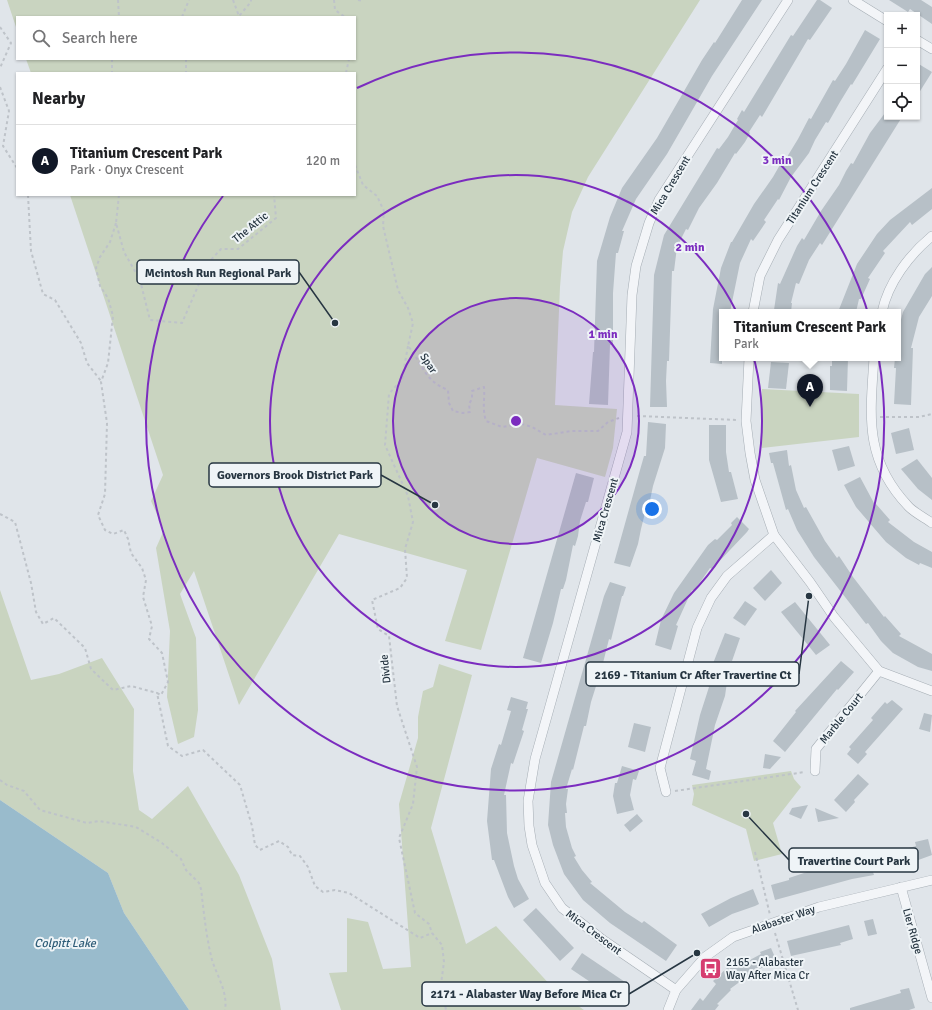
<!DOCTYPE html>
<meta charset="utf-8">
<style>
:root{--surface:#fff;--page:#f6f6f6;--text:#202124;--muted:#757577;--line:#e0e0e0;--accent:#111827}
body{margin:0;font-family:Signika,sans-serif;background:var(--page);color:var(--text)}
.controls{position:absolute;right:12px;top:12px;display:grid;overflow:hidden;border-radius:0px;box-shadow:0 1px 3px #0004}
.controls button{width:36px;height:36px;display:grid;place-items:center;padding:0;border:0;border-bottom:1px solid var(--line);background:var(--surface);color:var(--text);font:20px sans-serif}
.you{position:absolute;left:652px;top:509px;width:14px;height:14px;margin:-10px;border:3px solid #fff;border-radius:50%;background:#1a73e8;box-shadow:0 0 0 6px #1a73e833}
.badge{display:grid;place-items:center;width:26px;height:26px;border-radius:50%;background:var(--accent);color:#fff;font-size:13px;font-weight:700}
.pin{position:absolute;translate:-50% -33px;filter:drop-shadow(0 1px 2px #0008)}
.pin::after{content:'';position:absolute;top:21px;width:14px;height:12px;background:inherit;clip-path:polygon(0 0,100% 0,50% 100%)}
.popup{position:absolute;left:719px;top:309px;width:182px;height:52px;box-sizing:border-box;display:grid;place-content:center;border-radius:0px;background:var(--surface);filter:drop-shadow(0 1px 3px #0005);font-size:13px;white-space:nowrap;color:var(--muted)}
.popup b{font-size:15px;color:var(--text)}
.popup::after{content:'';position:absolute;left:50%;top:100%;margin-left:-8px;border:8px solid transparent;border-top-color:var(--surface)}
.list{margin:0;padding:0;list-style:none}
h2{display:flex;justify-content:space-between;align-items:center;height:52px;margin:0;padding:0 16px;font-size:17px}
h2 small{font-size:13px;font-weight:400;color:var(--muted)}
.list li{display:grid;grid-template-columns:26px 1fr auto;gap:12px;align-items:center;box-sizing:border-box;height:72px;padding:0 16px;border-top:1px solid var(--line)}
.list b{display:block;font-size:15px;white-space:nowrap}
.list p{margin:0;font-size:13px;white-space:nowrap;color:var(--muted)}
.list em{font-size:13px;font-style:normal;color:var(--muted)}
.icon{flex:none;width:22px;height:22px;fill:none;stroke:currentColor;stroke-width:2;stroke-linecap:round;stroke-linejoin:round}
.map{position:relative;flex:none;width:932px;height:1010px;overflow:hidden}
.search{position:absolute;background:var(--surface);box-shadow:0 1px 3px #0004;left:16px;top:16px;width:340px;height:44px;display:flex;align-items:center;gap:10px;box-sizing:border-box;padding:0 14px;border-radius:0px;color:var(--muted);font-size:15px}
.panel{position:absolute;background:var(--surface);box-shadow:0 1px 3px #0004;left:16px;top:72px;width:340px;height:124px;border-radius:0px}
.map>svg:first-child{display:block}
.green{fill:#c9d4c0}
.water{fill:#9bc}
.building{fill:#b7c0c7}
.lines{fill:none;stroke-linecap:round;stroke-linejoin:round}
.street-casing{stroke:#a5adb4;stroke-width:10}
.path{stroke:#bec3c9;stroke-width:2;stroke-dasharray:3 3;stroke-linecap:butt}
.street{stroke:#f3f5f8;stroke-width:9}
.ring{fill:none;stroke:#7b2cbf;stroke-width:2}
.labels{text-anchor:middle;stroke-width:4;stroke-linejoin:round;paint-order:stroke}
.street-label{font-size:11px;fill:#273642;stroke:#eff4f7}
.poi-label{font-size:11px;fill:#273642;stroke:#eff4f7;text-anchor:start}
.water-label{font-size:12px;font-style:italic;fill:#2f5d78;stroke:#eff4f7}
.centre{fill:#7b2cbf;stroke:#eff4f7;stroke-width:2}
.ring-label{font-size:12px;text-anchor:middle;font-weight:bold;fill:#7b2cbf;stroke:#eff4f7;stroke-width:4;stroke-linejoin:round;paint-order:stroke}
.leader{fill:none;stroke:#273642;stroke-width:1.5}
.callout-dot{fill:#273642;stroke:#eff4f7;stroke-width:1.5}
.callout{fill:#eff4f7;stroke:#273642;stroke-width:1.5}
.callout-label{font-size:12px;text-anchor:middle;font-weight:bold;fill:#273642}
</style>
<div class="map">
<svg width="932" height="1010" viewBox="0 0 932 1010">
<rect width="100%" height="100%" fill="#e0e5ea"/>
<g class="green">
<path d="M7 0H700L588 177 572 212 563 251 560 287 555 405 617 409 613 448 605 477 537 458 481 650 445 641 467 570 339 534 239 705 194 571 180 594 196 638 198 710 194 737 178 744 167 697 170 631 156 548 164 530 151 501 163 475 70 195H355V73H31L26 59H355V17H17V30Z"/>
<path d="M762 389 859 394V437L762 448 761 424Z"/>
<path d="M0 590 31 680 59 674 102 658 134 709 133 771 139 810 152 819 188 786 239 875 272 959 281 1010H189L124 913 108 873 0 800Z"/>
<path d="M439 664 472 675 431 828 466 944 496 926 553 988 584 1010H341L329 973 347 972V918L368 922 383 969 411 967 399 804 418 738V717L423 691 433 687Z"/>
<path d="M791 771 794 779 801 787 773 823 782 854 754 861 746 829 692 805 694 794 692 785Z"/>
</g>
<path class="water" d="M0 800 108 873 124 913 189 1010H0Z"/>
<g class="building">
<path d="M742 0H762L712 76 667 154 636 199 622 231H624L618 253H616L613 293V345H610L608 405 589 404 593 352H594L597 261 610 217 622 188 657 138 702 60 714 42 715 43Z"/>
<path d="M817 0H820L832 8 810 40 808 39 762 117 760 115 749 132 750 133 745 142 736 154 735 153 717 183 699 208 688 230 686 229 677 247 674 271H672L669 361H667L666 381 667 407H650L654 275 664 235 717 148 719 149 728 137 738 120 737 119 742 110 744 112 791 35 793 36Z"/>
<path d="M889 0H921L932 7V24L910 9 908 12Z"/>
<path d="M865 30 880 39 852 85 851 84 840 102 828 123 826 122 815 140 809 153 791 177 779 200 778 199 764 220 766 222 753 241 751 239 740 263 730 312H722V364L710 363 713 309 721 268 731 242H732L754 204 773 177 785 156 787 157 798 139 809 118 811 119 833 80 835 81 846 64Z"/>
<path d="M917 63 932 72 917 96Z"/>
<path d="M885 113 887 117H902L822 245 820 243 809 260 799 284 796 283 791 303H792L791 312 774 310 778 283 780 284 797 246 802 238 804 240 821 211 839 185 846 171 851 163 853 164 870 133Z"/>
<path d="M932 188V209L912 225 910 222 883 251 885 253 868 278 870 279 861 299H859L856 312H838L857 264 877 234 890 220Z"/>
<path d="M932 267V296L919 317 911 348H913L911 405 894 404 896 368H894L895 358H898L899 327 903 312 925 274Z"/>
<path d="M832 358H848L847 391 830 390V366H832Z"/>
<path d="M771 362 789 363 786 389 768 388Z"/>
<path d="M648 422 666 424 665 448 653 486 648 510 646 509 641 529 638 544 630 567 614 563 640 470 644 456H646Z"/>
<path d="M709 425H726V452L729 472H731L738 499 721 502 709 460Z"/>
<path d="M909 428 914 450 896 454 891 433Z"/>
<path d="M849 446 855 466 838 471 832 450Z"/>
<path d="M787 450 789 466 791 465 796 490 804 508 806 507 825 541 837 558 839 556 853 577 884 617 885 616 901 634 899 636 932 654V671L918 667 893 653 881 641 868 623 866 624 814 557 797 530 788 509 786 510 773 463H771L769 453Z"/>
<path d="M917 459 932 478V500L918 489 901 469Z"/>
<path d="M576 473 594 478 588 502H586L580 521 578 536 575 546 573 545 566 580 563 589H561L553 623 541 663 523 658Z"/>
<path d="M860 477 875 505 876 504 890 520 888 522 914 542 932 552V568L920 563 919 565 906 558 886 542 856 507 844 485Z"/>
<path d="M737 517 749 529 747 532 712 569 710 568 694 591 692 590 676 625 678 626 671 650 655 645 661 620 674 593 708 545 715 539 717 540 732 525 731 523Z"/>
<path d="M771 570 782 583 765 601 753 588Z"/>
<path d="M610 582 626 587 623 596H622L611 640 609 639 598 683H597L591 702 586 726H584L573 770 572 769 566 789H568L566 804 567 813H565L566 827 572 848 576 856 574 857 582 870 592 882 590 883 625 912 642 923 644 921 677 945 666 961 610 923 583 900 564 874 553 845 548 825 551 782 604 596Z"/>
<path d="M745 601 757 609 745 626 733 618Z"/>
<path d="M795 602 830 645 816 655 781 612Z"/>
<path d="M725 633 740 638 732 661H730L724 681 727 682 725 696 715 725 706 769 711 771 709 780 692 775 696 761 690 759 700 715 709 687 708 686 710 671Z"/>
<path d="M841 661 854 672 838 690 837 689 785 752 773 741 796 712 795 711Z"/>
<path d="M511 697 528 702 526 709H528L522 730 524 731 513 764 511 763 504 795H506L507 833 514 866 518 879 529 899 514 908 508 897 494 860H492L487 821 491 769 499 744 501 745 511 711 507 710Z"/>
<path d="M892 700 903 709 865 752 867 754 858 764 847 754 851 749 849 747 873 720 871 718 885 702 887 704Z"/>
<path d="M924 713 932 715 930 732 919 729Z"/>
<path d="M634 723 651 727 645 752 628 747Z"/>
<path d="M765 754 781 757 770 769 763 768Z"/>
<path d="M622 766 639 771 636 780 633 779 630 795 634 810 617 814 613 796 615 783H617Z"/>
<path d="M858 774 869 784 854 800 855 802 846 812 834 800Z"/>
<path d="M808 805 801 819 789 814 792 808Z"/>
<path d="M815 808 839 818 818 822Z"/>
<path d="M637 814 643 821 630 832 624 825Z"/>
<path d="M928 839 932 855 902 866 898 851 916 846 915 842Z"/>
<path d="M874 856 878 871 873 872 874 875 852 879 775 900 771 885 789 880V878L807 872 818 869 819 872 843 865V863Z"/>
<path d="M753 889 759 904 755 906 732 914 709 927 701 914 731 898Z"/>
<path d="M536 908 574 948 560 961 523 920Z"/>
<path d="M873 919 877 934 868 936 864 921Z"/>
<path d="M849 925 853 939 840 943 841 945 791 956 787 941Z"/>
<path d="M771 948 777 962 759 969 760 971 750 976 749 975 730 989 731 990 717 1004 719 1005 715 1010H691L700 998 703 1001 716 984 713 981 728 967 729 969 746 958 748 961 761 954 760 952Z"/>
<path d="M582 953 628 984 617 1000 571 969Z"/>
<path d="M909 988 915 1008 909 1010H850V1008L901 993 900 990Z"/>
</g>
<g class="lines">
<defs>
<g id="street">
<path d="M853 0 887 21"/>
<path d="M917 40 932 49"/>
<path d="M753 312 760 276 778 240 887 69"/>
<path d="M882 312C888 283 909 255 932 236"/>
<path d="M749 358 746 421 750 453 755 480 774 535 810 582 834 617 879 671 932 691"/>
<path d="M874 358C870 417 864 460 909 507 915 513 925 518 932 523"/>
<path d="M815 771 816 749 879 671"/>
<path d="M666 792 660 768 697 628 711 598 727 576 774 535"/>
<path d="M901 887 932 998"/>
<path d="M676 990 603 940 562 908 545 883 532 845 529 826 528 801 535 759 627 432 632 295 636 266 649 223 659 200 788 0"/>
<path d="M668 1010 676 990 705 957 733 937 819 907 932 880"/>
</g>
</defs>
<use href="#street" class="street-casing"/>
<g class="path">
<path d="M118 0 119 17"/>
<path d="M233 0 239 16 251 2V0"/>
<path d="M334 0 335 10 345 17"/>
<path d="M358 0 363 1V0"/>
<path d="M182 17 189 0"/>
<path d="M0 27 11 43 0 68"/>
<path d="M112 59V73"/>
<path d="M186 59V73"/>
<path d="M346 73 349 59"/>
<path d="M0 87 9 111 3 146 17 168"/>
<path d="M355 165 363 185 377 196 384 211 383 226 398 290 408 308 413 323 408 346C424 365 423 380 448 390L449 403 453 411 463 413 470 412 469 404 472 399V391L484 387C485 399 482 409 486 421L502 427 522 424 532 427 546 435 571 431H598L608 422 619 418"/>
<path d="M28 195 31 251 43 294 55 300 81 343 87 363 101 381"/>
<path d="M119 195 116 223 124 252 140 280 150 320 182 323 208 263 221 249H238L276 218 274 195"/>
<path d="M116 223 110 242 100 257 96 268 100 286 108 298 113 316 108 363 101 382 107 423 105 494 98 515 105 530 113 534 124 530 128 539 131 553 142 568 146 580 143 597 152 626 149 639 162 653 168 682 161 695 157 693 168 746 182 756 203 750 240 785 252 826 255 845 260 850 279 841 288 847 292 855 300 856 308 867 315 886 323 892 335 890 349 893 420 938 432 933"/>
<path d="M408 346 402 379 389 394 385 445 408 496 413 522 405 549 407 578 400 588 372 600 378 629 389 636 397 706 417 767 413 804 399 838 415 913 429 924 432 933 442 945 444 962 441 984 446 1010"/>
<path d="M637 416 737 420"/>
<path d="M880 417H919L932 414"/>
<path d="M0 514 15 522 31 583 36 612 43 624 54 618 85 648 91 669 113 690 131 686 157 693"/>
<path d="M0 780 7 785 24 791 40 810 87 823 99 821 136 827 162 843 181 859 186 870 199 883 201 889C204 913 206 936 212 960 217 976 228 992 225 1010"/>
<path d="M675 791 805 772"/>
<path d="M755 852 770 915"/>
<path d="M775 933 798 1010"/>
</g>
<use href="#street" class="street"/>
</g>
<circle cx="516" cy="421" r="123" fill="#7b2cbf" fill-opacity=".12"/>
<g class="ring">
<circle cx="516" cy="421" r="123"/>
<circle cx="516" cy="421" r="246"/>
<path d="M357 88A369 369 0 1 1 223 196"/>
</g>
<defs>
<symbol id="bus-square" viewBox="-11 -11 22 22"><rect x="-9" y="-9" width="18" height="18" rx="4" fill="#d63d70" stroke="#eff4f7"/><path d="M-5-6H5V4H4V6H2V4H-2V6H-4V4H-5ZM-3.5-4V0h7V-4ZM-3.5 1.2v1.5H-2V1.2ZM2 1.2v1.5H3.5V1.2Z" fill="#fff"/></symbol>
</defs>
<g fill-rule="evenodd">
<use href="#bus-square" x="698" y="956" width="25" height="25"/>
</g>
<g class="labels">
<g class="street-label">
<text transform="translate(670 185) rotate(-59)" y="4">Mica Crescent</text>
<text transform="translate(812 187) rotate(-57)" y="4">Titanium Crescent</text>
<text transform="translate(250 227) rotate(-39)" y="4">The Attic</text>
<text transform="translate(429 363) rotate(57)" y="4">Spar</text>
<text transform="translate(605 510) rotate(-74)" y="4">Mica Crescent</text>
<text transform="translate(385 669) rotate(-96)" y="4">Divide</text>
<text transform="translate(841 718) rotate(-51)" y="4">Marble Court</text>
<text transform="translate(783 919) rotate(-19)" y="4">Alabaster Way</text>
<text transform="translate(913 931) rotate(74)" y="4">Lier Ridge</text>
<text transform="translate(594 932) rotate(37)" y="4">Mica Crescent</text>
</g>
<g class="poi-label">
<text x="726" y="966">2165 - Alabaster<tspan x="726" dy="13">Way After Mica Cr</tspan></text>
</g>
<g class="water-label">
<text x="65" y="947">Colpitt Lake</text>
</g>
</g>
<circle cx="516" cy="421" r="6" class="centre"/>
<g class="ring-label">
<text x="777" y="164">3 min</text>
<text x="690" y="251">2 min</text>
<text x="603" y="338">1 min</text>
</g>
<path class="leader" d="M335 323L299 272M435 505L381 475M809 596L799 674M746 814L789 860M697 953L629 994"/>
<g class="callout-dot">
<circle cx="335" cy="323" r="4"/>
<circle cx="435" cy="505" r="4"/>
<circle cx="809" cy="596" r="4"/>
<circle cx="746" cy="814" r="4"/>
<circle cx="697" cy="953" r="4"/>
</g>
<g class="callout">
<rect x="137" y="260" width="162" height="24" rx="4"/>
<rect x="209" y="463" width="172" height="24" rx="4"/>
<rect x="586" y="662" width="213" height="24" rx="4"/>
<rect x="789" y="848" width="129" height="24" rx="4"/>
<rect x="422" y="982" width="207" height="24" rx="4"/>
</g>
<g class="callout-label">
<text x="218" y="277">Mcintosh Run Regional Park</text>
<text x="295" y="479">Governors Brook District Park</text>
<text x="693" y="679">2169 - Titanium Cr After Travertine Ct</text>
<text x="854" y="865">Travertine Court Park</text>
<text x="526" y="998">2171 - Alabaster Way Before Mica Cr</text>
</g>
</svg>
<div class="controls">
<button>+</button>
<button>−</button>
<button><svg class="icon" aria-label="locate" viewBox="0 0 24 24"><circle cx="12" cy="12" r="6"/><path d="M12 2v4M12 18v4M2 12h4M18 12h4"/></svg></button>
</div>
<div class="you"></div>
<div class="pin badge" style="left:810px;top:407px">A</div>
<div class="popup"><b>Titanium Crescent Park</b>Park</div>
<div class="search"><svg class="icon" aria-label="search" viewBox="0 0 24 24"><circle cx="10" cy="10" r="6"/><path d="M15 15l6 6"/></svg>Search here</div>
<section class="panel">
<h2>Nearby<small></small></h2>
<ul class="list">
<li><span class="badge">A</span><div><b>Titanium Crescent Park</b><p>Park · Onyx Crescent</p></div><em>120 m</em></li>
</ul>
</section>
</div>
